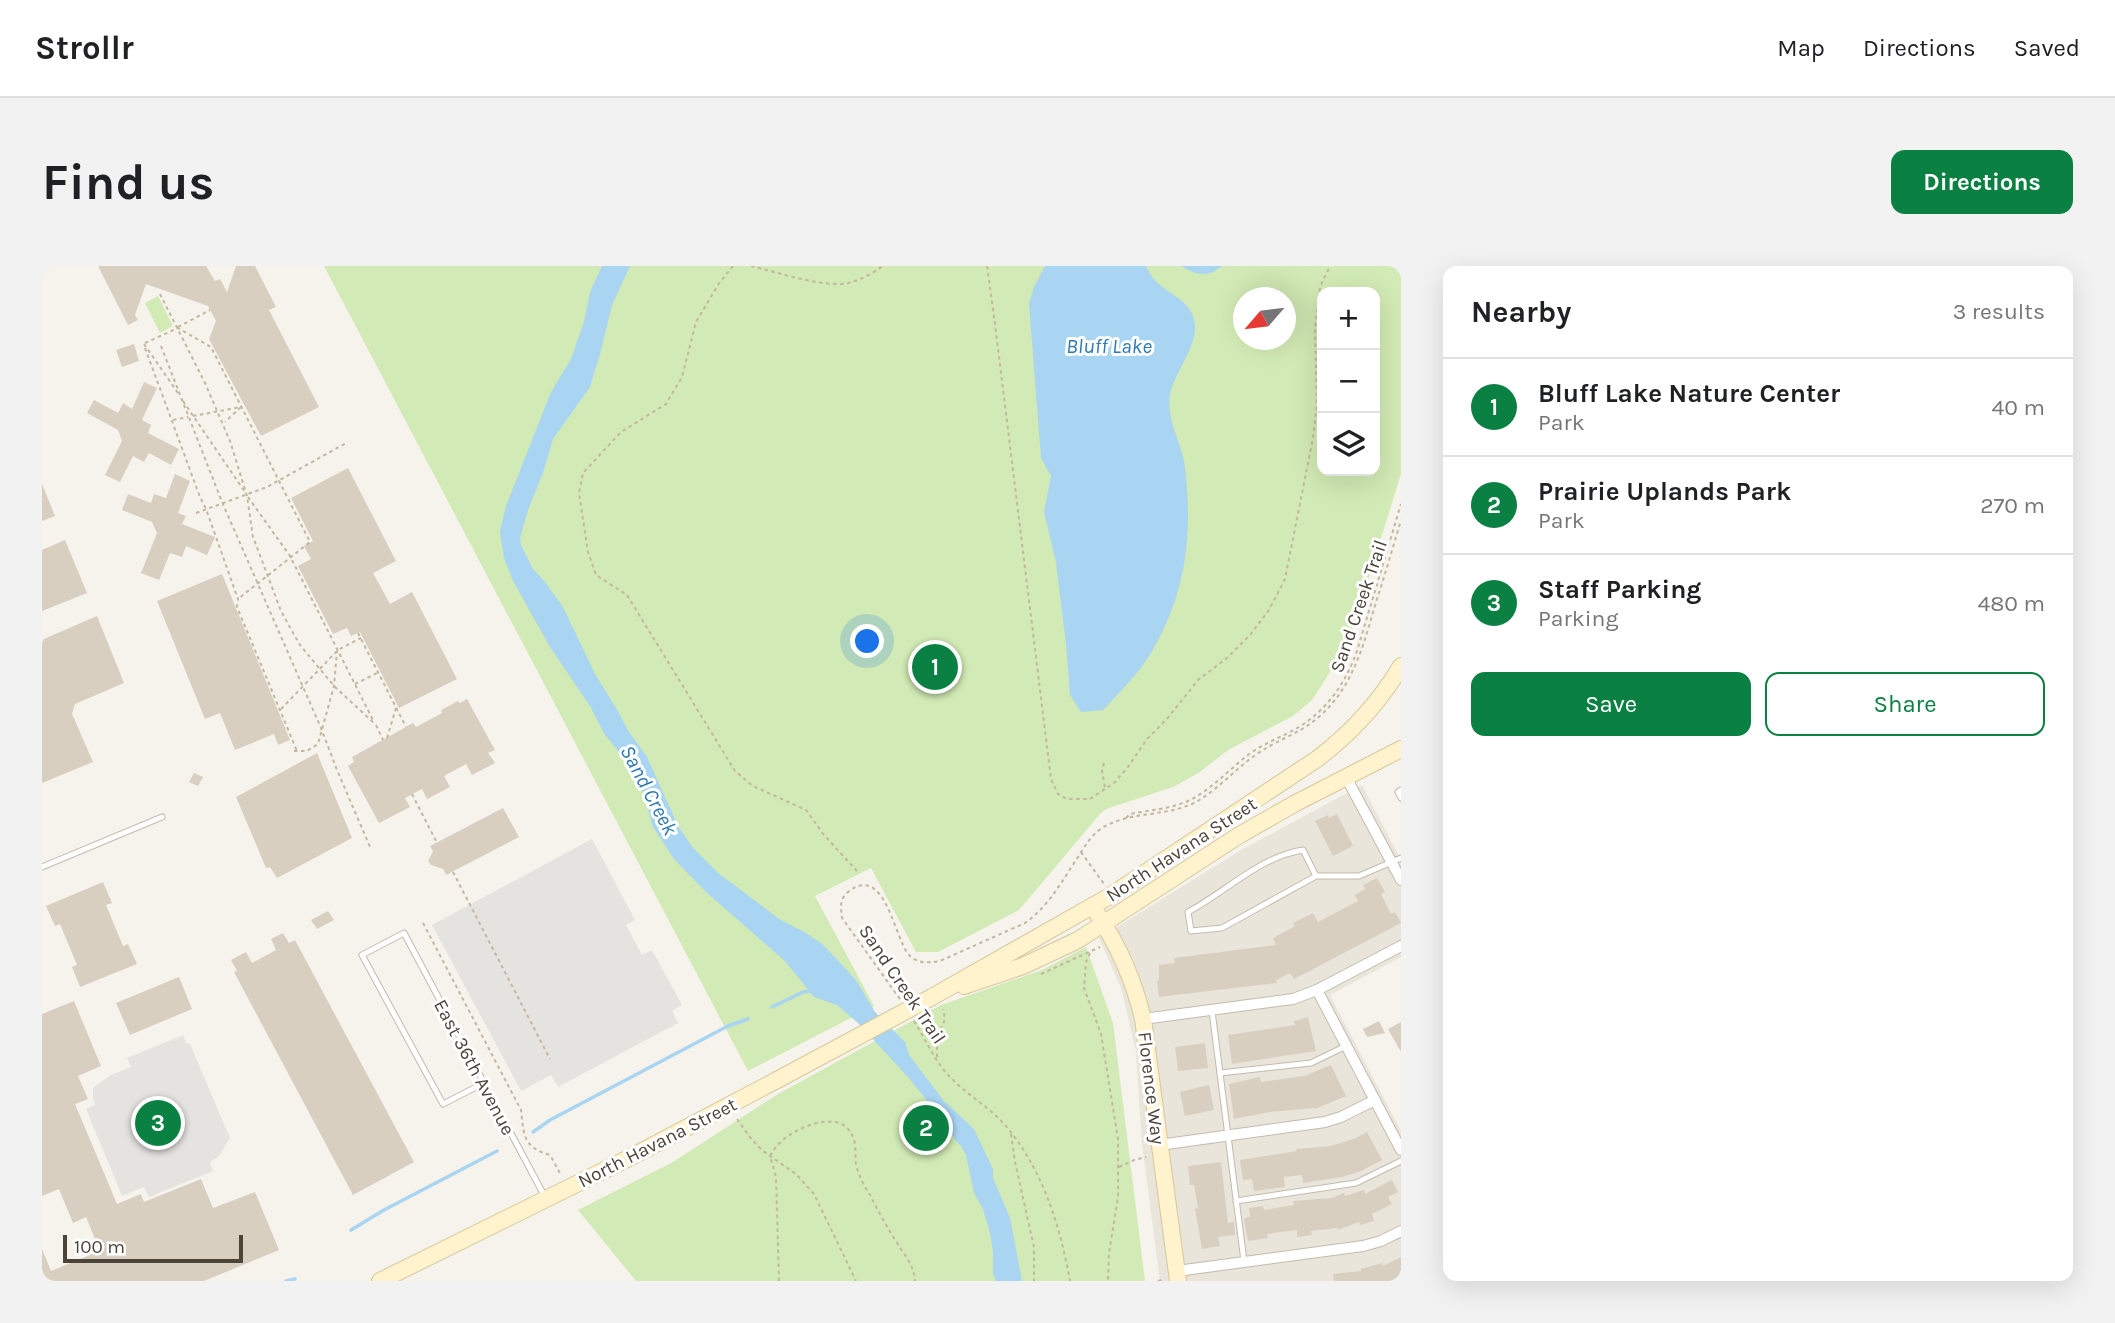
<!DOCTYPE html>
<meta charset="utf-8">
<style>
:root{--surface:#fff;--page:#f2f2f2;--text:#202124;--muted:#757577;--line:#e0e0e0;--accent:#0b8043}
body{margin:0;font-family:Karla,sans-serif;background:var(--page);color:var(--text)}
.controls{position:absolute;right:21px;top:21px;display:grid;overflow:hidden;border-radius:14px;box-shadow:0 7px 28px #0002}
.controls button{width:63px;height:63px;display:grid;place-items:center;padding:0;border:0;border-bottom:2px solid var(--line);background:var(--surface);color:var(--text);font:35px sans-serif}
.compass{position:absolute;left:1191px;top:21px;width:63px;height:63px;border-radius:50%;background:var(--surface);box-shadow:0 7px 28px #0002;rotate:242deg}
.scale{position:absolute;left:21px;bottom:18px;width:180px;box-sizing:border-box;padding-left:7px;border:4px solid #4b4439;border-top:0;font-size:19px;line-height:24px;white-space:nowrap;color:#4b4439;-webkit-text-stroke:5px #fff;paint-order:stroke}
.you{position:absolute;left:826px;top:376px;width:24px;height:24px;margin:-18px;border:5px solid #fff;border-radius:50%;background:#1a73e8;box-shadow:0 0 0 10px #1a73e833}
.badge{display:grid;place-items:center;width:46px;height:46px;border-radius:50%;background:var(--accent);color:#fff;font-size:23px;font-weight:700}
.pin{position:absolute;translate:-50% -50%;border:4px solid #fff;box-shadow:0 2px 7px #0006}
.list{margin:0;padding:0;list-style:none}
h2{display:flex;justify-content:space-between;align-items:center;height:91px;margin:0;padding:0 28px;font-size:30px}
h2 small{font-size:23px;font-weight:400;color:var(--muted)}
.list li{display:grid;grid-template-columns:46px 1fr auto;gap:21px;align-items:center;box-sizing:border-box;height:98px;padding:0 28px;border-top:2px solid var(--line)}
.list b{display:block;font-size:26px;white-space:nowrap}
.list p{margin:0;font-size:23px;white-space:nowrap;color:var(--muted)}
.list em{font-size:23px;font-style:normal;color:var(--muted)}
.actions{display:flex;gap:14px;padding:21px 28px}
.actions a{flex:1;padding:16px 0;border:2px solid var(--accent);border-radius:14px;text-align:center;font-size:24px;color:var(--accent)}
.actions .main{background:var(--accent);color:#fff}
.icon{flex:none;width:38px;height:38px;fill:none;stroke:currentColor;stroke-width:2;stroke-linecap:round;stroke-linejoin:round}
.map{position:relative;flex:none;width:1359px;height:1015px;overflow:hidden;border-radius:14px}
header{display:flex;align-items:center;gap:42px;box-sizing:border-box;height:98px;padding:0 35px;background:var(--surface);border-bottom:2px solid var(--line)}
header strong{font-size:33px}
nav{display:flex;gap:38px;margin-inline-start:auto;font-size:24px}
.intro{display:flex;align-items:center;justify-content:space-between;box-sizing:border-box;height:168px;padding:0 42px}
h1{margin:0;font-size:49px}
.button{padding:18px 32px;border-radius:14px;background:var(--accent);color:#fff;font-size:24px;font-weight:700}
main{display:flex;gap:42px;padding:0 42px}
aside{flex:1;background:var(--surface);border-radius:14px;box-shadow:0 7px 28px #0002}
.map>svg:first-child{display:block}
.residential{fill:#eae5da}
.green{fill:#d2eab5;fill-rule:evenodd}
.parking{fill:#e5e3e0}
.water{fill:#a9d4f2}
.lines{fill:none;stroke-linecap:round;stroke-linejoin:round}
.stream{stroke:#a9d4f2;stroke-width:3.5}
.building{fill:#d8cfc1}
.lane-casing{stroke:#c2bbae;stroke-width:7}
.street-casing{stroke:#c2bbae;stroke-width:12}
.secondary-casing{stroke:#d6c79b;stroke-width:18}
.path{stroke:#c4b79f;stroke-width:2;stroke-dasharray:3.5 3.5;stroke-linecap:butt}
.lane{stroke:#fff;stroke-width:5}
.street{stroke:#fff;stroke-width:10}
.secondary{stroke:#fff3cd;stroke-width:16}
.secondary-bridge-casing{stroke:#d6c79b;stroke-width:18;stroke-linecap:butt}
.secondary-bridge{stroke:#fff3cd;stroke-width:16}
.labels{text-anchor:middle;stroke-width:6;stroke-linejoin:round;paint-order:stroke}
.street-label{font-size:19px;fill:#4b4439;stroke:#fff}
.water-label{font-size:21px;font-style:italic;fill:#2e7ab2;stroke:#fff}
</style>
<header>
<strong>Strollr</strong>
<nav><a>Map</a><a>Directions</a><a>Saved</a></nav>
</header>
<div class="intro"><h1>Find us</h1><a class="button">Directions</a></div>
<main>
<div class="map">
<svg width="1359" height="1015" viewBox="0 0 1359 1015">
<rect width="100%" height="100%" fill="#f6f3ec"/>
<path class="residential" d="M1320 519 1359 594V691L1288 729 1359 865V1015H1118L1100 878 1094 786 1079 722 1057 672 1199 584Z"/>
<g class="green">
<path d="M282 0H1359V208L1306 378 1270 434 1251 450 1186 484 1158 506 1131 521 1064 543 1058 548 977 644 896 686H874L829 602 773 630 832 740 706 805ZM1280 26H1333V205H1280ZM1202 32H1244V74H1202Z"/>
<path d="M116 30 131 60 118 67 103 37Z"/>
<path d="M1044 681 1071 757 1103 1015H594L536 944 631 896 736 828 899 739 1000 704Z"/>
</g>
<g class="parking">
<path d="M550 573 593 654 584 659 600 689 610 684 640 739 630 745 636 757 516 821 509 809 479 825 390 659Z"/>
<path d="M141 769 144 777 148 778 188 872 176 891 168 896 171 905 107 931 102 921 80 930 44 843 53 839 51 831V822L67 810 89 801 85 792Z"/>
</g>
<g class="water">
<path d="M560 0H588L570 39 558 88 548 121 511 173 501 207 486 244 478 272 479 279 491 303 503 316 521 341 553 408 577 447 585 463 605 491 636 560 651 582 677 608 695 621 737 653 764 667 780 678 788 686 814 714 833 746 863 776 867 789 902 835 932 863 951 903V912L968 952 980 1015H954L951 1007V986L948 967 941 943 932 927 924 889 919 880 913 874 907 862 866 811 816 757 795 739 772 731 743 695 664 626 632 593 611 561 599 519 574 482 563 469 548 440 508 381 471 315 462 292 459 273 458 265 464 240 509 126 529 93 542 56 548 26Z"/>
<path d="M1003 0H1104C1115 29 1150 28 1153 59 1155 81 1131 109 1128 129 1124 156 1141 178 1143 202 1151 270 1144 327 1109 387 1096 408 1077 427 1061 444L1039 446 1028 429 1024 378 1014 296 1002 246 1009 210 999 192 987 37 992 21Z"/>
<path d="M1139 0H1180C1166 12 1154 9 1139 0Z"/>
</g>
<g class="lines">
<g class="stream">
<path d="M730 741 761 726 770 725"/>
<path d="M491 866 508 854 686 760 706 753"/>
<path d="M309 964 342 944 455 885"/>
<path d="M244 1015 253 1013"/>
</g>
</g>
<g class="building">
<path d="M56 0H164L173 15 178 13 185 26 194 0H213L234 41 227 44 277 141 219 170 167 73 174 55 166 40 104 18 93 49 96 54 86 59Z"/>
<path d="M92 78 97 95 80 101 74 84Z"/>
<path d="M102 116 115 122 100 154 109 159 106 167 137 183 129 199 107 187 102 196 91 190 78 216 63 209 80 175 76 164 45 147 52 134 76 147 81 137 90 143Z"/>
<path d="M306 202 354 295 331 307 348 338 370 326 415 413 357 442 318 366 309 370 305 362 291 368 256 300 269 293 262 280 271 275 249 232Z"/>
<path d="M133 208 148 215 136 247 144 250 140 258 173 271 165 289 144 280 140 291 128 287 117 314 99 307 115 267 110 256 80 244 86 228 109 237 112 228 124 232Z"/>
<path d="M0 218 13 250 0 255Z"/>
<path d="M23 274 45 327 0 345V284Z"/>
<path d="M180 308 248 474 236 479 232 468 193 484 178 447 163 453 115 335Z"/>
<path d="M55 350 82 417 33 438 30 448 51 496 0 517V377L2 373Z"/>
<path d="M425 433 453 484 446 487 453 497 430 509 424 498 402 510 408 521 385 533 380 523 363 532 368 541 337 557 306 500 312 496 310 491 371 457 374 461 400 447 399 444 416 435 418 437Z"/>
<path d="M275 487 310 572 235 612 228 601 224 602 194 531Z"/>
<path d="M152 507 161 511 156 520 147 516Z"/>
<path d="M461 542 477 571 404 609 401 603 389 599 386 595 391 585 388 580Z"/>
<path d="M1295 548 1311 580 1291 590 1273 555 1286 549 1287 552Z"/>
<path d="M1335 612 1343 626 1339 628 1349 648 1353 646 1359 657 1252 713 1248 707 1234 714 1235 717 1117 731 1115 715 1117 714V699L1133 697 1132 692 1234 679 1231 672 1253 660 1251 657 1271 647 1276 656 1316 635 1313 629 1323 623 1321 619Z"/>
<path d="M61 616 70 637 64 639 81 680 86 678 95 698 38 721 30 701 35 699 18 658 13 660 4 640Z"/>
<path d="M286 645 292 654 275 663 269 654Z"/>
<path d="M241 667 247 677 253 674 372 896 311 929 192 706 195 705 189 694 204 686 210 697 234 684 229 673Z"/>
<path d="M137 711 150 743 88 769 74 737Z"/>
<path d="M32 735 59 800 36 810 46 833 33 838 75 938 99 928 102 936 159 913 171 942 213 926 237 984 162 1015H0V983L9 1005 58 985 44 951 31 957 17 923 0 930V748Z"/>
<path d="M1266 751 1274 785 1190 798 1186 769 1253 759 1252 755Z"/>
<path d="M1337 755 1343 767 1325 771 1321 763Z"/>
<path d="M1359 756V786L1346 763Z"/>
<path d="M1163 777 1166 802 1136 805 1133 781Z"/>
<path d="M1289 799 1304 830 1273 843 1272 842 1228 846 1192 853 1187 818 1218 811 1219 816 1262 810Z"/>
<path d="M1167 819 1172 844 1143 850 1138 826Z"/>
<path d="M1325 866 1340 894 1319 905 1300 911 1261 917 1260 909 1242 911 1243 921 1212 925 1210 913 1201 914 1198 894 1255 885 1254 883 1289 880 1314 872Z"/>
<path d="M1179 896 1186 957 1192 956 1193 969 1176 971 1178 980 1160 983 1153 943 1156 942 1152 919H1148L1146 900Z"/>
<path d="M1350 914 1356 926 1346 931 1350 938 1330 948 1332 955 1318 959 1317 956 1296 964 1295 962 1269 965 1270 969 1255 971V964L1225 968 1226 972 1206 975 1202 954 1203 952 1208 951 1207 942 1221 940 1222 944 1252 939 1251 935 1289 932 1302 927 1303 930 1322 924 1323 928Z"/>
<path d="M1359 991V1015H1292L1291 1008 1319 1005V1003L1340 997 1341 1000Z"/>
</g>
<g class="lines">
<defs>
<g id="lane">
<path d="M1359 524 1356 526 1359 532"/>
<path d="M0 601 120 551"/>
<path d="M1274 610 1261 584C1217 591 1184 626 1146 646L1149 665 1180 662 1274 610H1317L1359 592"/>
<path d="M1170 745 1202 995"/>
<path d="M1178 807 1269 797 1304 780"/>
<path d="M442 817 401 838 320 689 362 667 503 931"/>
<path d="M1194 935 1314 917 1359 895"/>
</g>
<g id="street">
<path d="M1304 511 1359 614"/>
<path d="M1275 724 1359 884"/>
<path d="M1101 753 1251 733 1275 724 1359 680"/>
<path d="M1117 879 1283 856 1299 851 1333 834"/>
<path d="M1135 1005 1321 980 1339 975 1359 965"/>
</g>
<g id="secondary">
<path d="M1056 649C1078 682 1092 715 1101 753L1136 1015"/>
<path d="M922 720 981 700 1036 674 1196 570 1252 538 1359 483"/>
<path d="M890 731 1068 630 1275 493C1309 467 1337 437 1359 400"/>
<path d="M338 1015 587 892 735 814"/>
</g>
</defs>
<use href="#lane" class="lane-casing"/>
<use href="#street" class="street-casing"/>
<use href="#secondary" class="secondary-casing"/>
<g class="path">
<path d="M691 0 676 19 654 56 640 111 624 138 579 166 541 207 537 227 546 286 554 309 585 329 693 505 711 520 764 544 782 569 815 605"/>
<path d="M709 0C735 6 781 22 806 17 819 14 831 7 841 0"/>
<path d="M945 0 953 58 1009 513 1016 528 1025 533H1048L1072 517 1086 501 1105 473 1124 454 1156 414 1185 392 1208 369 1227 344 1243 313 1271 172 1275 139 1273 63 1278 21 1288 0"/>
<path d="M118 28 163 117 188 175 205 230 211 271 239 345 250 365 258 379 292 420 333 458"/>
<path d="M136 61 168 44"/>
<path d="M103 77 136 62 169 81 268 276 196 333"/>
<path d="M102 78 136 127"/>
<path d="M119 80 180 236 279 462 295 504 328 581"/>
<path d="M103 82 158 231 164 243 196 333 195 341 255 485"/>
<path d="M141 135 203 226"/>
<path d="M151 150 199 141 183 156"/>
<path d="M131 154 146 151"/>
<path d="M206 231 248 290 331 454"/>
<path d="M154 247 225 221 306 176"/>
<path d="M316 367 364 461"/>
<path d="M313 418 335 407"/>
<path d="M239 443 296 384 319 372"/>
<path d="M334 459 341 474"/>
<path d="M345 472 354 442"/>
<path d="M252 485H265L276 478 292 420 295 385"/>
<path d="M1062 497 1060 505 1063 522"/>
<path d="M370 528 395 577"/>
<path d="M1084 552 1088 548C1108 544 1128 543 1146 535 1171 523 1188 502 1210 486 1225 476 1242 470 1257 461 1286 443 1304 416 1315 385L1359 238"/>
<path d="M1039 586 1062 618"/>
<path d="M411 606 508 793"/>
<path d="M381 657 479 844C482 868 480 881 508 889L519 909"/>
<path d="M1048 687 1044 696 1042 722 1059 768 1076 873V931L1067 987 1066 1015"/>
<path d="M999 708 1058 681"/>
<path d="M858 733 800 652C799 642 797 633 806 626 843 596 852 672 867 689 876 698 886 697 898 695L983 657C1007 640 1020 615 1036 591 1043 580 1049 569 1060 562 1087 545 1123 551 1152 537 1176 524 1193 503 1215 488 1236 473 1260 467 1279 449 1312 419 1322 377 1334 336 1343 309 1351 281 1359 254"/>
<path d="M872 755C884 774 894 798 910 813 927 830 947 841 963 859 1000 902 1018 959 1028 1015"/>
<path d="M895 791V773L903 753 901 743"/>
<path d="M695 853 710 874 721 885 754 908 772 928 814 1015"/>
<path d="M969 868 973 896 992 981V1015"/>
<path d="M1077 901 1092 894 1104 891"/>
<path d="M737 1015 734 911 728 890C737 873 753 864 771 858 790 853 808 854 813 878 814 885 813 892 814 899 817 910 822 920 828 929 836 945 845 961 855 977 863 990 872 999 873 1015"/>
<path d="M1116 1015 1122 1013"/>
</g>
<use href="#lane" class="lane"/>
<use href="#street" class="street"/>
<use href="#secondary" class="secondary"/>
<defs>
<path id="secondary-bridge" d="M735 814 890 731"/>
</defs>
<use href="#secondary-bridge" class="secondary-bridge-casing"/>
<use href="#secondary-bridge" class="secondary-bridge"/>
</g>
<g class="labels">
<g class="street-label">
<text transform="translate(1316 340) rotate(-71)" y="7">Sand Creek Trail</text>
<text transform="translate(1139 583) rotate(-33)" y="7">North Havana Street</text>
<text transform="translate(861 718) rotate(56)" y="7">Sand Creek Trail</text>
<text transform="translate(433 801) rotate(62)" y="7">East 36th Avenue</text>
<text transform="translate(1110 822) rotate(83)" y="7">Florence Way</text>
<text transform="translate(615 876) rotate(-27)" y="7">North Havana Street</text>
</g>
<g class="water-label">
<text x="1067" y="87">Bluff Lake</text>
<text transform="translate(607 524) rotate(62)" y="7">Sand Creek</text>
</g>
</g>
</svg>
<div class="controls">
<button>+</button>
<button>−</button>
<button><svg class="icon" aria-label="layers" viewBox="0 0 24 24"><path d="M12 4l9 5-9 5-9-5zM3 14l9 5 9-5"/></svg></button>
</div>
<svg class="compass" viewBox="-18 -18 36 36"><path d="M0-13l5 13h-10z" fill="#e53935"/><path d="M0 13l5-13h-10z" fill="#757577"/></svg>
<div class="scale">100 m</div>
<div class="you"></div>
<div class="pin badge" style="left:893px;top:401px">1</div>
<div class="pin badge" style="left:884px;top:862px">2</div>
<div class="pin badge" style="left:116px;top:857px">3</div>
</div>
<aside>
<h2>Nearby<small>3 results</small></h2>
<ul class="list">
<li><span class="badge">1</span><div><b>Bluff Lake Nature Center</b><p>Park</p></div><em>40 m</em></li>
<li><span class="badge">2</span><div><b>Prairie Uplands Park</b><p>Park</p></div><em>270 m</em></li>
<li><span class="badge">3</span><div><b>Staff Parking</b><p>Parking</p></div><em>480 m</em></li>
</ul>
<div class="actions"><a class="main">Save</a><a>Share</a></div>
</aside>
</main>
